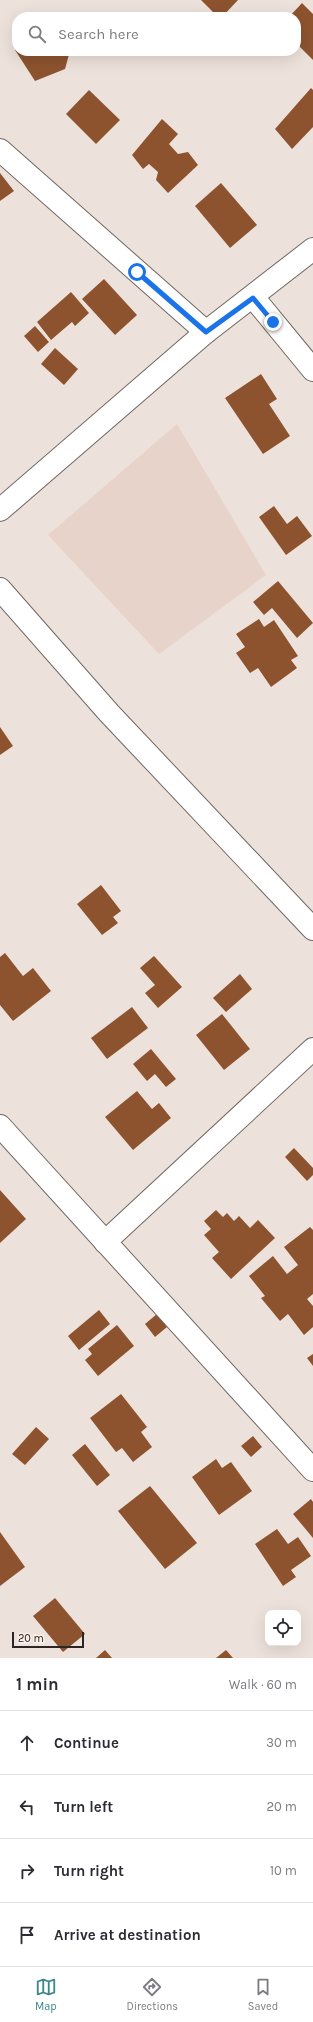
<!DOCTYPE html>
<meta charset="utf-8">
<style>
:root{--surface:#fff;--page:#f2f2f3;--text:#2b2b33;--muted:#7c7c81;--line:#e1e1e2;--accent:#3d858a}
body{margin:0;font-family:Karla,sans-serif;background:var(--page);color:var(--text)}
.controls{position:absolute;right:12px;bottom:12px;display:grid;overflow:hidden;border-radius:8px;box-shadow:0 4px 16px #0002}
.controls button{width:36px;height:36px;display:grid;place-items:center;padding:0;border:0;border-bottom:1px solid var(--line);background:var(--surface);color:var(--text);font:20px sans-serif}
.scale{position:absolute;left:12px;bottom:10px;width:72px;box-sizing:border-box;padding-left:4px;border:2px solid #2b2624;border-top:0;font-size:11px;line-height:14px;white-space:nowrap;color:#2b2624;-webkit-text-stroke:3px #fbefe8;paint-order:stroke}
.stop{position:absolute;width:12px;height:12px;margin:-9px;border:3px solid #1a73e8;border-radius:50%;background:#fff}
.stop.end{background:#1a73e8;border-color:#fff;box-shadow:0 1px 4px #0008}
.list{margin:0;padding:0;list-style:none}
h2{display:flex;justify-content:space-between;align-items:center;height:52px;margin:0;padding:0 16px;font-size:17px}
h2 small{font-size:13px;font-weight:400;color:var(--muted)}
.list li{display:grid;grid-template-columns:26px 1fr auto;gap:12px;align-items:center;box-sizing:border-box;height:64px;padding:0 16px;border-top:1px solid var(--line)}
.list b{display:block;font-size:15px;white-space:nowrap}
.list em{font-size:13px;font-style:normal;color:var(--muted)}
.icon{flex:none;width:22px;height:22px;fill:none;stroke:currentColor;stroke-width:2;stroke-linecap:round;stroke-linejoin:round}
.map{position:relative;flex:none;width:313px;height:1658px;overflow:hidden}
.search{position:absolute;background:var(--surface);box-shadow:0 4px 16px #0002;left:12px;right:12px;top:12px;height:44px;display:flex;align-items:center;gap:10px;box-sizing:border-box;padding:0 14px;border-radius:16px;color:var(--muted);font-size:15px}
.sheet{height:308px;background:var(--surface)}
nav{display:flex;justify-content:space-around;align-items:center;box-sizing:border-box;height:56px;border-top:1px solid var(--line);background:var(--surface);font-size:11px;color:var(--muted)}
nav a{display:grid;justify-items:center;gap:2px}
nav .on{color:var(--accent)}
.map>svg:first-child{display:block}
.built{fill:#e7d3c9}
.building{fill:#8d532f}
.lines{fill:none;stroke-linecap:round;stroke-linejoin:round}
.minor-casing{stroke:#716762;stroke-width:24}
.minor{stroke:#fff;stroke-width:22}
.route{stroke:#1a73e8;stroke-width:5}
</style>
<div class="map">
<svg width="313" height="1658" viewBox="0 0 313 1658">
<rect width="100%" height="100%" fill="#ede2db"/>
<path class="built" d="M177 424 266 575 159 654 48 535Z"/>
<g class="building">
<path d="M201 0H238L222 17H218Z"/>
<path d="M302 3 313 14V60L296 43V17H289Z"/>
<path d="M17 47V51H70L65 69 35 81 15 50Z"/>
<path d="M311 88 313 90V127L292 149 275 129Z"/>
<path d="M89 90 120 120 96 144 66 114Z"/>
<path d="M162 119 178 134 169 144 178 154 188 152 198 165 168 193 156 180 158 172 149 164 143 169 132 155Z"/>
<path d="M0 173 14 191 0 201Z"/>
<path d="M221 183 257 225 230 248 195 206Z"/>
<path d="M104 279 137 315 115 335 82 299Z"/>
<path d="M71 292 89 313 75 326 72 322 51 340 37 322Z"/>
<path d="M35 326 49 342 38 352 24 336Z"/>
<path d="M55 348 78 369 64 385 41 364Z"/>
<path d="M261 374 277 399 269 404 290 436 263 454 225 398Z"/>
<path d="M274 506 287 524 297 516 312 536 286 555 259 517Z"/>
<path d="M278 581 313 623 297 638 272 608 264 615 253 602Z"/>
<path d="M259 619 264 627 274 620 298 656 291 660 297 668 271 687 258 668 250 673 236 653 245 647 236 634Z"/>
<path d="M0 727 13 746 0 755Z"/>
<path d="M101 885 121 911 113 917 118 923 102 935 77 904Z"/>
<path d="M5 953 23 976 33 968 51 991 13 1021 0 1005V957Z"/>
<path d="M154 956 182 987 158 1008 145 993 155 985 140 968Z"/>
<path d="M240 974 252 989 226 1012 213 998Z"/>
<path d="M132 1007 148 1028 107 1059 91 1038Z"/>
<path d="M222 1014 250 1049 224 1070 196 1035Z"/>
<path d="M151 1049 176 1079 166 1087 155 1074 147 1081 133 1064Z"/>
<path d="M137 1091 152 1109 159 1103 171 1118 133 1150 105 1117Z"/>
<path d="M294 1148 313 1168V1175L307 1181 285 1157Z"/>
<path d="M0 1190 26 1219 0 1243Z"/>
<path d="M216 1210 223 1217 227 1213 234 1221 239 1216 250 1228 258 1220 275 1238 231 1279 212 1258 219 1252 204 1235 211 1229 204 1221Z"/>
<path d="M310 1227 313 1230V1294L307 1299 313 1306V1327L304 1335 288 1314 280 1321 261 1298 265 1296 249 1276 273 1256 287 1274 298 1265 284 1247Z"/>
<path d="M99 1310 110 1324 79 1350 68 1336Z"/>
<path d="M157 1314 167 1327 155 1337 145 1324Z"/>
<path d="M117 1325 134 1346 98 1376 85 1360 92 1354 88 1349Z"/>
<path d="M313 1354V1366L307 1358Z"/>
<path d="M121 1394 147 1427 141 1432 152 1447 133 1462 122 1448 116 1452 90 1418Z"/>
<path d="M36 1427 49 1439 25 1465 12 1454Z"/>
<path d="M253 1436 262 1447 251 1457 241 1446Z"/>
<path d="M85 1444 110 1475 97 1486 72 1455Z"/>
<path d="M216 1459 222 1468 231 1462 252 1491 219 1515 192 1477Z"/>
<path d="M150 1486 197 1543 165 1569 118 1511Z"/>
<path d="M311 1499 313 1502V1538L293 1514Z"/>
<path d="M277 1529 288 1544 298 1537 311 1556 291 1570 296 1577 283 1586 255 1544Z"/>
<path d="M0 1532 25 1567 0 1586Z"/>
<path d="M55 1598 85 1634 63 1652 33 1616Z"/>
<path d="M105 1650 112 1658H96Z"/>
<path d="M226 1650 233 1658H216Z"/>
</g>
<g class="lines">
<defs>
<g id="minor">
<path d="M0 150 206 332"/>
<path d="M253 297 313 370"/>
<path d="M0 510 206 332 313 249"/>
<path d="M0 589 109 713 313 929"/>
<path d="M0 1126 313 1470"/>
<path d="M105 1242 313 1049"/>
</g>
</defs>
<use href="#minor" class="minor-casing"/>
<use href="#minor" class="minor"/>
</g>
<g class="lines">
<path class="route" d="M137 272 206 332 253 298 273 322"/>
</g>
</svg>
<div class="controls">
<button><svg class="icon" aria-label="locate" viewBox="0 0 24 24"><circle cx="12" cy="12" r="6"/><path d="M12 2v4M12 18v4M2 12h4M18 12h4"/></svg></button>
</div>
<div class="scale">20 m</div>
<div class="stop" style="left:137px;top:272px"></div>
<div class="stop end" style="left:273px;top:322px"></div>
<div class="search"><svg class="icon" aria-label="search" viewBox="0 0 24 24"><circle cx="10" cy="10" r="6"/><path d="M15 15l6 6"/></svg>Search here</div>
</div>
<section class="sheet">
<h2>1 min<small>Walk · 60 m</small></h2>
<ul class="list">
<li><svg class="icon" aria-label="ahead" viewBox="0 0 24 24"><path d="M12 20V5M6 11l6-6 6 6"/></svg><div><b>Continue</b></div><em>30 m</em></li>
<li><svg class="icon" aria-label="left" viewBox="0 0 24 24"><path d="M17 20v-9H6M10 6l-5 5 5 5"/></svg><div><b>Turn left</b></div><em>20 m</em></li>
<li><svg class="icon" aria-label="right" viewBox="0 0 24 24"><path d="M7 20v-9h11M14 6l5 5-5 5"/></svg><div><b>Turn right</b></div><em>10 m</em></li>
<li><svg class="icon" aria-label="arrive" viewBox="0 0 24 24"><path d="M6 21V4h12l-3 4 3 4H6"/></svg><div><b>Arrive at destination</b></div></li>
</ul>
</section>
<nav>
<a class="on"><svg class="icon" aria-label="map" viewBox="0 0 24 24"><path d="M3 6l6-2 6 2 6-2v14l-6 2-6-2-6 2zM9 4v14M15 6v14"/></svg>Map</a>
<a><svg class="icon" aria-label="directions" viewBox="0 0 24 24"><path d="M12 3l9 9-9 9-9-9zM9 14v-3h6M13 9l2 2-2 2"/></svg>Directions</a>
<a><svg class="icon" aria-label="saved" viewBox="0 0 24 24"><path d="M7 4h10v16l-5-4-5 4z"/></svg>Saved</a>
</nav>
